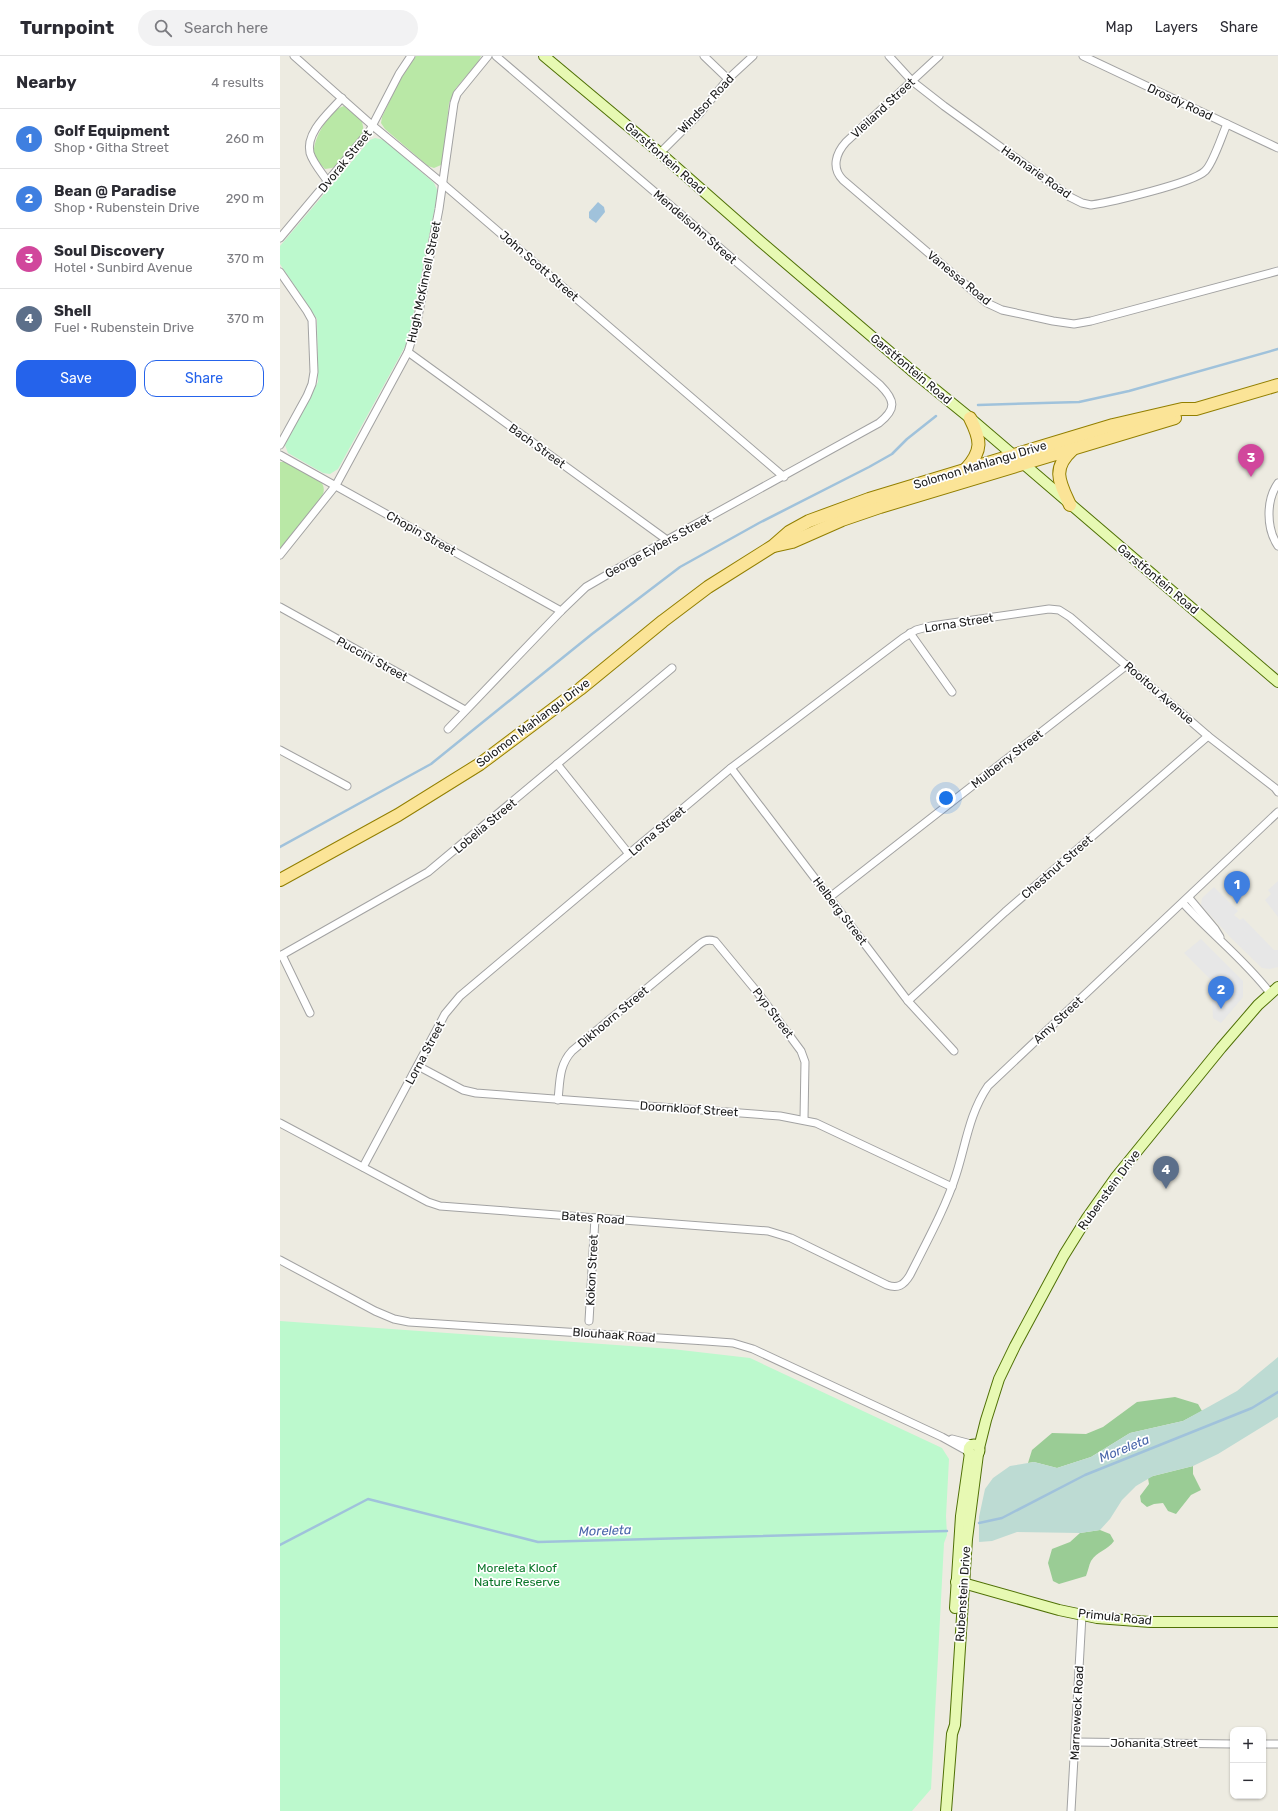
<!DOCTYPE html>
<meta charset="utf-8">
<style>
:root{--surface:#fff;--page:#f2f2f3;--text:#2b2b33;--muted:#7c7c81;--line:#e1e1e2;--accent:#2563eb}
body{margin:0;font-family:Rubik,sans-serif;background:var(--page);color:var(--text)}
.controls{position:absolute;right:12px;bottom:12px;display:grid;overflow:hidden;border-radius:8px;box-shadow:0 1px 3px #0004}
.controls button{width:36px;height:36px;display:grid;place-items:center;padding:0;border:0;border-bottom:1px solid var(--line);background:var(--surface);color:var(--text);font:20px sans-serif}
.you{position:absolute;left:666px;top:742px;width:14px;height:14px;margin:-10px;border:3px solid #fff;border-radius:50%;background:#1a73e8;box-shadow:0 0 0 6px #1a73e833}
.badge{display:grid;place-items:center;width:26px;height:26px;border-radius:50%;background:var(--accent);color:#fff;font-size:13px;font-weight:700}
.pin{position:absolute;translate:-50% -33px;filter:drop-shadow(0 1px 2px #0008)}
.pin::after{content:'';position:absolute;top:21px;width:14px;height:12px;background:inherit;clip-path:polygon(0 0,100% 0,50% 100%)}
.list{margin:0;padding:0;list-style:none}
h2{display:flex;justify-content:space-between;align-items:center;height:52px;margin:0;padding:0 16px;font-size:17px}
h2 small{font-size:13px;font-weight:400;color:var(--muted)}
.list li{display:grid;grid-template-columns:26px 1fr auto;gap:12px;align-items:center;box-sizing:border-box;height:60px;padding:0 16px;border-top:1px solid var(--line)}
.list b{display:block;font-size:15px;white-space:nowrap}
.list p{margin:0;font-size:13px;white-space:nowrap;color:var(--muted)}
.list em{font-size:13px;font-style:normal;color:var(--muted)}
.actions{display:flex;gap:8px;padding:12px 16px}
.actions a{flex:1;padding:9px 0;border:1px solid var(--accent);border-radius:12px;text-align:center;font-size:14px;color:var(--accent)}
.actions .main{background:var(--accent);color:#fff}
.icon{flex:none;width:22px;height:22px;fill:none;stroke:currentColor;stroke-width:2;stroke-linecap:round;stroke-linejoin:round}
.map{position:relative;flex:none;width:998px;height:1755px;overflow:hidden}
header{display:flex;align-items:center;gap:24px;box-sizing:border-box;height:56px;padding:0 20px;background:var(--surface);border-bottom:1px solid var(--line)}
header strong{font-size:19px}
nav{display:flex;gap:22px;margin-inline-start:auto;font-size:14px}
.search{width:280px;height:36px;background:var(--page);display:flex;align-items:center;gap:10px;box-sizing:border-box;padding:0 14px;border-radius:22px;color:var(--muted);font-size:15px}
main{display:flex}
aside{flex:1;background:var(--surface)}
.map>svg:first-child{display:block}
.grass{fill:#b9e8a6}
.forest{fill:#9acc95}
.wetland{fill:#bddbd3}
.park{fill:#bcf9cd}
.parking{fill:#e7e7e7}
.water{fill:#a0c2db}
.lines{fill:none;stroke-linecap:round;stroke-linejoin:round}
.stream{stroke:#a0c2db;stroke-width:2.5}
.street-casing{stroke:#a2a2a2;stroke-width:9}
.secondary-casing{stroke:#4f7005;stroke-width:12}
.primary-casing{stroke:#927f00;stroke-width:14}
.street{stroke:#fff;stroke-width:7}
.secondary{stroke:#e7f9b3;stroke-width:10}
.primary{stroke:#fbe497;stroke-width:12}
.labels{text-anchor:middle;stroke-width:3.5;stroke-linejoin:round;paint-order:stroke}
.street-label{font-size:12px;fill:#1b1b1b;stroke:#fff}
.park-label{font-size:12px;fill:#0b772a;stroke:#fff}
.water-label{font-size:13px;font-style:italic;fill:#4966aa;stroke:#fff}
</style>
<header>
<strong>Turnpoint</strong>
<div class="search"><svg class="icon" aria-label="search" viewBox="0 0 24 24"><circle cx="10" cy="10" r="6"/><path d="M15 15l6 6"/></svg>Search here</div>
<nav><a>Map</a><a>Layers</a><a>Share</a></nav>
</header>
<main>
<aside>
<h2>Nearby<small>4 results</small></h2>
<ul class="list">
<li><span class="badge" style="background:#3f7fe0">1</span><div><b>Golf Equipment</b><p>Shop · Githa Street</p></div><em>260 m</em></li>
<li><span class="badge" style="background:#3f7fe0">2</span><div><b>Bean @ Paradise</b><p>Shop · Rubenstein Drive</p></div><em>290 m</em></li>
<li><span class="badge" style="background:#d1479c">3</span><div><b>Soul Discovery</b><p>Hotel · Sunbird Avenue</p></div><em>370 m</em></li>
<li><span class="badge" style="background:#5c6f8a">4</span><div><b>Shell</b><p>Fuel · Rubenstein Drive</p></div><em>370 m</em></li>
</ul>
<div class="actions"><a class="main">Save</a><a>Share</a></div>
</aside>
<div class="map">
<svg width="998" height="1755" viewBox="0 0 998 1755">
<rect width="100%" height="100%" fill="#edebe1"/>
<g class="grass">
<path d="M136 0H201L198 6 176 32 169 47 163 105 161 109 154 112 148 110 105 73 101 67 102 61 120 24Z"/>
<path d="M64 50 82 65 84 76 57 109 52 112 45 113C41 108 35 104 34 98 32 84 50 53 64 50Z"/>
<path d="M0 406H6L39 424C45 429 45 436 41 442L0 494Z"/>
</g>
<g class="forest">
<path d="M895 1341 918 1348 922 1355 903 1365 850 1377 811 1401 777 1412 754 1406 748 1407 752 1394 772 1377 806 1378 823 1371 857 1346Z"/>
<path d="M913 1410V1418L921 1434 911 1439 896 1458 888 1455 883 1447 874 1448 867 1451 861 1446 860 1440 869 1428 868 1422 873 1420Z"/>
<path d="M820 1474 830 1478 834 1485C828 1494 817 1495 811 1505 809 1509 808 1515 806 1520L779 1528 773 1525 768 1507 772 1493 790 1486 800 1477Z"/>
</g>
<path class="wetland" d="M998 1301V1361L938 1398 913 1410 873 1420 856 1430 842 1444 830 1463 820 1474 800 1477 737 1476 712 1485 699 1486V1461L705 1433 713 1422 730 1410 754 1406 777 1412 811 1401 850 1377 903 1365 957 1335Z"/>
<g class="park">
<path d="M95 82 104 84 154 127 158 136 128 285 58 413 50 418 43 417 8 397 5 389 38 326 37 263 0 208V190L90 84Z"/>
<path d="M0 1265 392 1293 470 1302 662 1392 669 1403 666 1460 667 1479 664 1487 651 1733 632 1755H0Z"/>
</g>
<g class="parking">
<path d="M998 825V861L985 844 991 838 988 834Z"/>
<path d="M934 831 958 855 954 859 960 864 963 862 994 894H998V911L990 913 982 912 951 882 921 849 922 842Z"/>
<path d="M921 883 963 925V941L941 967 933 962 931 924 904 897Z"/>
</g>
<path class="water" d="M318 146 324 151 325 156 316 167 309 162V156Z"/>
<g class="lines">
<g class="stream">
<path d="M698 349 799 346 849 335 998 293"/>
<path d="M0 791 151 708 312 578 400 511 479 467 589 411 612 398 627 383 656 360"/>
<path d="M699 1467 722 1462 805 1419 972 1352 998 1336"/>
<path d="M0 1489 88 1443 258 1486 667 1475"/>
</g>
<defs>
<g id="street">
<path d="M14 0 93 70 163 128 504 421"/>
<path d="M424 0 448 23"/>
<path d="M609 0 632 25 664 50 790 141 802 147 811 149C831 146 913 127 925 115 933 108 942 79 947 68"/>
<path d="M659 0 566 86C556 97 551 112 563 124L707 247 722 254 773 265 794 268 811 265 998 215"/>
<path d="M803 0 998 92"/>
<path d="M380 97 420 57 448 23 473 0"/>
<path d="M48 126C42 117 33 107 30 97 25 76 50 56 62 42"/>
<path d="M0 182 89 76 119 18 131 0"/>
<path d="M0 216 27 255 32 264 34 316 32 328 27 340 0 389"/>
<path d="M128 296 387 484"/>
<path d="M0 399 281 555"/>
<path d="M998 427C986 444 986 472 998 490"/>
<path d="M0 499 56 429 128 296 137 266 159 153 174 47 177 38 208 0"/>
<path d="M0 551 185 654"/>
<path d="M630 577 672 636"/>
<path d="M168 673 281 555 306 531 387 484 599 367C617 353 615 344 600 329L216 0"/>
<path d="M0 694 67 730"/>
<path d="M277 708 349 798"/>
<path d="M451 712 628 945 674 995"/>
<path d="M550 841 847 609"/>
<path d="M909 842 935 873 940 881"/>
<path d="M903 847C931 878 965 904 990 937"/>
<path d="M2 899 30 957"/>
<path d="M0 900 148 816 392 612"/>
<path d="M628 945 725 856 928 680"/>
<path d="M138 1010 183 1034 196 1037 500 1060 536 1067 672 1131"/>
<path d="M278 1044C280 1025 279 1009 292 995L414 893C421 887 425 882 435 885L478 937 521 995 525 1006 524 1063"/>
<path d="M0 1067 148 1146 160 1150 488 1175 511 1182 607 1229C618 1233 624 1229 630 1219 645 1189 666 1151 676 1119 686 1088 689 1058 708 1030L998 756"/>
<path d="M83 1111 165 958 180 940 451 712 623 582 636 574 651 570 769 553 779 554 790 561 928 680 995 732 998 736"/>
<path d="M0 1204 95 1255 114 1263 129 1266 426 1285 453 1287 473 1293 662 1381 689 1396"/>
<path d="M309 1265 315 1162"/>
<path d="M672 1383 691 1388"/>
<path d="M796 1686 953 1688"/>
<path d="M983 1688H998"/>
<path d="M791 1755 802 1559"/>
</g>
<g id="secondary">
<path d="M264 0 380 97 480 185 631 314 690 362 998 626"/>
<circle cx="694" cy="1394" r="5.5"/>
<path d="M699 1392 706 1364 719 1323 735 1290 784 1199 807 1162 836 1121 941 992 978 949 998 931"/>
<path d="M676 1526 683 1527 779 1554 817 1562 870 1566H998"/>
<path d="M675 1552 681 1460 690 1397"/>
<path d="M666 1755 672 1678 675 1669 687 1483 698 1398"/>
</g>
<g id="primary">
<path d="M686 413C703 394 701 384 690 362"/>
<path d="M790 449C780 427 771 413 792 394"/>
<path d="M494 490 512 486 562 464 600 451 895 362"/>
<path d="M0 824 118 759 200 708 300 633 383 565 428 531 493 490 509 476 529 465 589 443 790 382 833 369 902 353H916L998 329"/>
</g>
</defs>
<use href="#street" class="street-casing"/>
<use href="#secondary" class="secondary-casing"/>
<use href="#primary" class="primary-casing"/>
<use href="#street" class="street"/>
<use href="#secondary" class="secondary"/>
<use href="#primary" class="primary"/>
</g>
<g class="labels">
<g class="street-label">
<text transform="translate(900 46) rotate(25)" y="4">Drosdy Road</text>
<text transform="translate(426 48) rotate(-47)" y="4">Windsor Road</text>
<text transform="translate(603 52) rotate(-43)" y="4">Vleiland Street</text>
<text transform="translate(385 102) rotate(41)" y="4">Garstfontein Road</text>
<text transform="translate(65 105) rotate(-51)" y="4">Dvorak Street</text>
<text transform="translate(756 116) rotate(35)" y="4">Hannarie Road</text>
<text transform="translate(415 171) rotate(41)" y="4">Mendelsohn Street</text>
<text transform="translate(259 210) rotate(41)" y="4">John Scott Street</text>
<text transform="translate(679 222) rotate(39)" y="4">Vanessa Road</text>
<text transform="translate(144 226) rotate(-78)" y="4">Hugh McKinnell Street</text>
<text transform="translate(631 313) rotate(40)" y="4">Garstfontein Road</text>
<text transform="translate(257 390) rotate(36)" y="4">Bach Street</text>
<text transform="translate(700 409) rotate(-17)" y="4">Solomon Mahlangu Drive</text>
<text transform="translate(141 477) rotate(29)" y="4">Chopin Street</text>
<text transform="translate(378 490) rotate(-29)" y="4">George Eybers Street</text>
<text transform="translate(878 523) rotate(40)" y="4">Garstfontein Road</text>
<text transform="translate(679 567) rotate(-9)" y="4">Lorna Street</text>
<text transform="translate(92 603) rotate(29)" y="4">Puccini Street</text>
<text transform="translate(879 637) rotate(41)" y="4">Rooitou Avenue</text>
<text transform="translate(253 667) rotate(-37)" y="4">Solomon Mahlangu Drive</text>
<text transform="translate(727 703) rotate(-38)" y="4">Mulberry Street</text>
<text transform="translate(205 770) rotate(-40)" y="4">Lobelia Street</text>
<text transform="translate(377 775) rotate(-40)" y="4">Lorna Street</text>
<text transform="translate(777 811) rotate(-41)" y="4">Chestnut Street</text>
<text transform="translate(560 855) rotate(53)" y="4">Helberg Street</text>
<text transform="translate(493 957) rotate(53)" y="4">Pyp Street</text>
<text transform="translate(333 961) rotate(-40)" y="4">Dikhoorn Street</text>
<text transform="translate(778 964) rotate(-43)" y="4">Amy Street</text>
<text transform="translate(145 997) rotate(-62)" y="4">Lorna Street</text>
<text transform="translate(409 1053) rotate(4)" y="4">Doornkloof Street</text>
<text transform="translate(829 1134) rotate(-54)" y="4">Rubenstein Drive</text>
<text transform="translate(313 1162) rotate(4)" y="4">Bates Road</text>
<text transform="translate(312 1214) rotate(-87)" y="4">Kokon Street</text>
<text transform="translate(334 1279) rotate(4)" y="4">Blouhaak Road</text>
<text transform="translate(683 1538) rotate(-86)" y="4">Rubenstein Drive</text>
<text transform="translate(835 1561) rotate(6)" y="4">Primula Road</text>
<text transform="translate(797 1657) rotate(-87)" y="4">Marneweck Road</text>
<text x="874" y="1691">Johanita Street</text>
</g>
<g class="park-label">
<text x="237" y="1516">Moreleta Kloof<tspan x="237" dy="14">Nature Reserve</tspan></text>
</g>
<g class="water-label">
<text transform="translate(844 1392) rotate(-22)" y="5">Moreleta</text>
<text transform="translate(325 1474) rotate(-2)" y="5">Moreleta</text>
</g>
</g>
</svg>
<div class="controls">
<button>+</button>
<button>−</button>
</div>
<div class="you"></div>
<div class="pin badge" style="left:957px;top:848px;background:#3f7fe0">1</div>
<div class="pin badge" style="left:941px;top:953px;background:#3f7fe0">2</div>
<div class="pin badge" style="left:971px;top:421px;background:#d1479c">3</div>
<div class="pin badge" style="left:886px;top:1133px;background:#5c6f8a">4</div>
</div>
</main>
